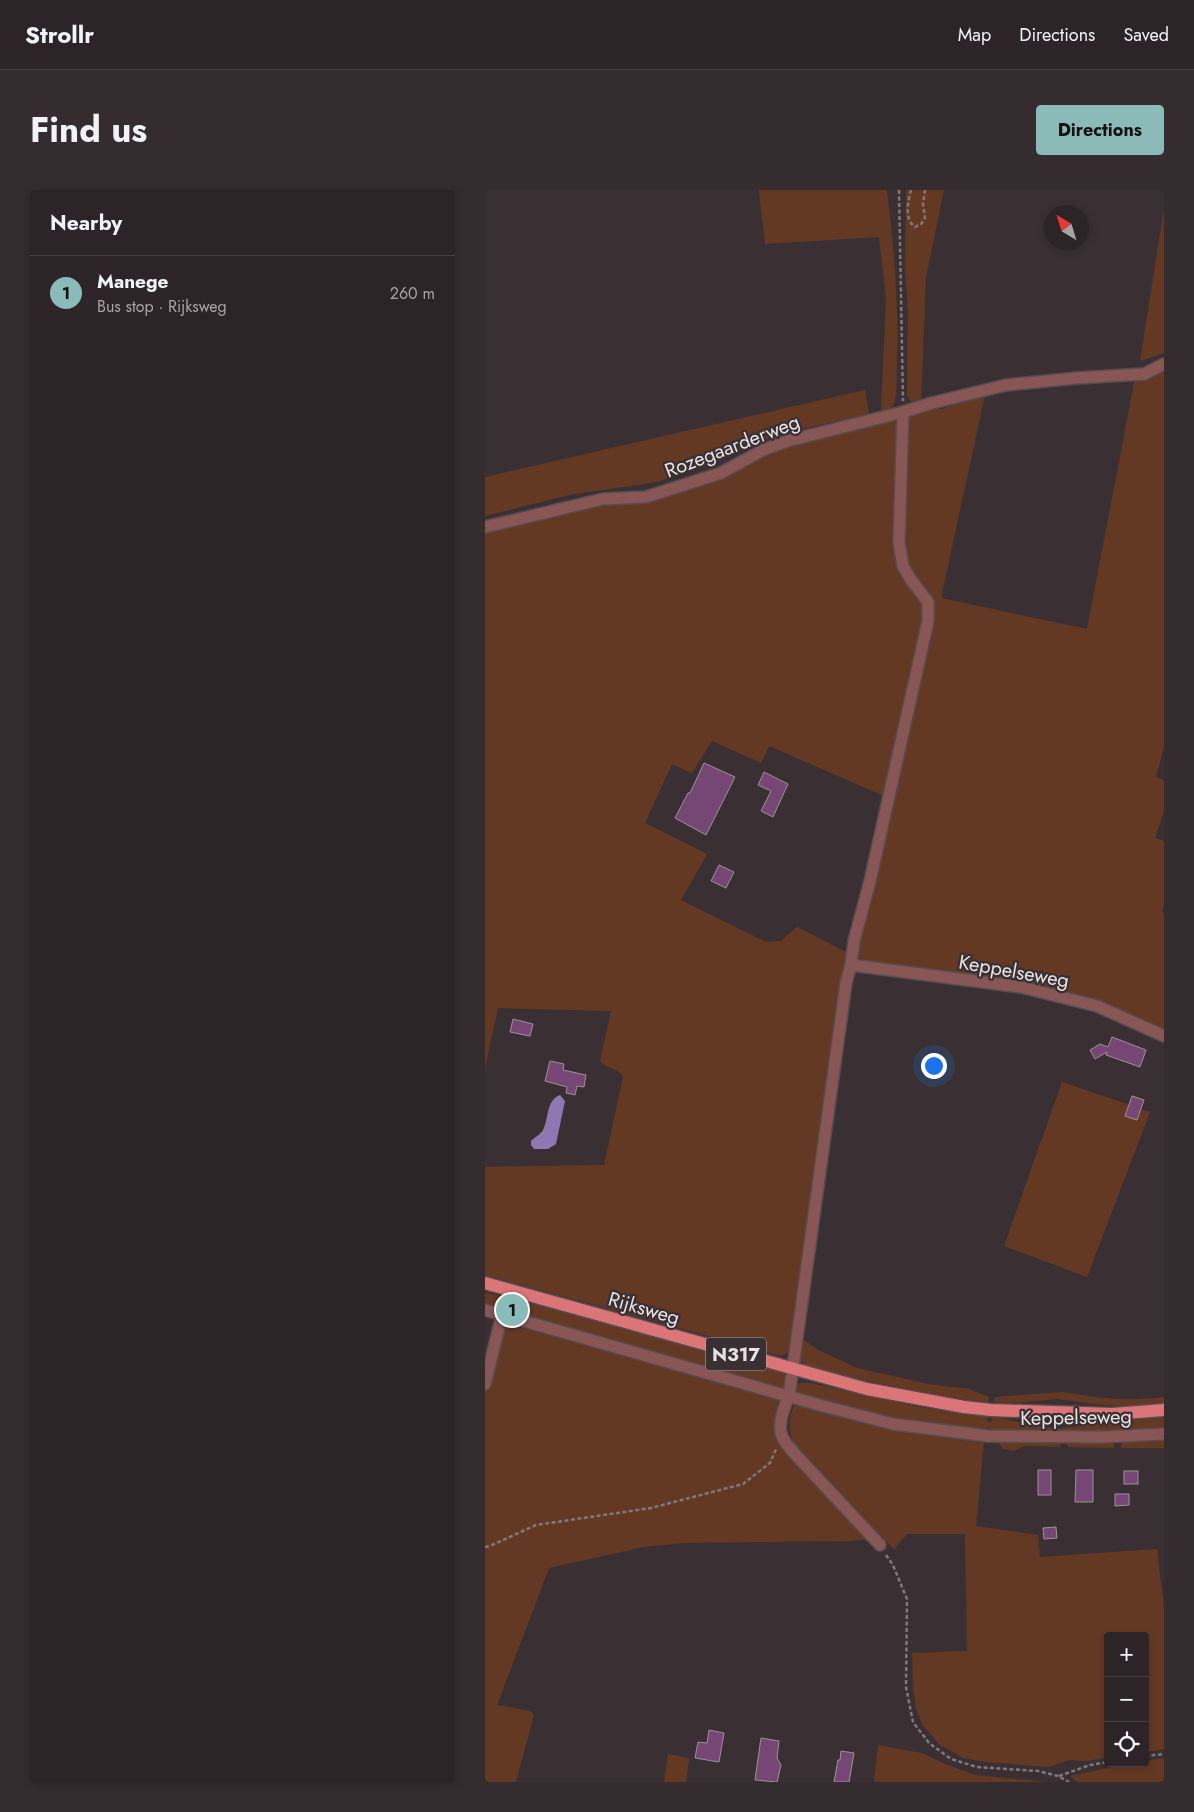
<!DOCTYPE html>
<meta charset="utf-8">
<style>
:root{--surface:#2c2426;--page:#342c2e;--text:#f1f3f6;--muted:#a6a4a7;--line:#484143;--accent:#8bbbb9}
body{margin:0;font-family:Jost,sans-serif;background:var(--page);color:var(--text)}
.controls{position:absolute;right:15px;bottom:15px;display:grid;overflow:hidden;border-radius:5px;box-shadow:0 2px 8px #0003}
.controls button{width:45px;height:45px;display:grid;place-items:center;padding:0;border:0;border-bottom:1px solid var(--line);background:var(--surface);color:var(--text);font:25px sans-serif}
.compass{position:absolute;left:559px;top:15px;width:45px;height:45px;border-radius:50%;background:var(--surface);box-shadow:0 2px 8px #0003;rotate:322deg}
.you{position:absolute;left:448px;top:875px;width:18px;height:18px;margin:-12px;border:4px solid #fff;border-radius:50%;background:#1a73e8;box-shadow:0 0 0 8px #1a73e833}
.badge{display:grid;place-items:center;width:32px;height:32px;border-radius:50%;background:var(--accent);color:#111;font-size:16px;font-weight:700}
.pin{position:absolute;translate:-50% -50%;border:2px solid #fff;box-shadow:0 1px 5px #0006}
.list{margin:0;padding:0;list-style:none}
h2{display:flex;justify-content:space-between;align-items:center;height:65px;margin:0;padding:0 20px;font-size:21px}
h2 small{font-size:16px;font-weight:400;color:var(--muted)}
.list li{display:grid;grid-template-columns:32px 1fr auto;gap:15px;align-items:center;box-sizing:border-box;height:75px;padding:0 20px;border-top:1px solid var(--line)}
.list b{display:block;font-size:19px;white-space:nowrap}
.list p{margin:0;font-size:16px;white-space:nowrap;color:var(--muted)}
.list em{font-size:16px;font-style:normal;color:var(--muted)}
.icon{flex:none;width:28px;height:28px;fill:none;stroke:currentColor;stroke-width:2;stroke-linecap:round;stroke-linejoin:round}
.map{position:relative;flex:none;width:679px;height:1592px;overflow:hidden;border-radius:5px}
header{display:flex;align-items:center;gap:30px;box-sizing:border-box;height:70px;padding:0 25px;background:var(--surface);border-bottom:1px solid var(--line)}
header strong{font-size:24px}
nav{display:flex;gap:28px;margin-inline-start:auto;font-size:18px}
.intro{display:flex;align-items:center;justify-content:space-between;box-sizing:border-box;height:120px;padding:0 30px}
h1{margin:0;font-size:35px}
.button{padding:12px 22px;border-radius:5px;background:var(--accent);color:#111;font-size:18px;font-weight:700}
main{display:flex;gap:30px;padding:0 30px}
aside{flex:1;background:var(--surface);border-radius:5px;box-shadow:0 2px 8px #0003}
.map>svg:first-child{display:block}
.green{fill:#643924}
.water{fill:#8e78b4}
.building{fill:#764775;stroke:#9b929a}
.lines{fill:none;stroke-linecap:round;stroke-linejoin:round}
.minor-casing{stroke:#564c4f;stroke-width:14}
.primary-casing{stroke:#564c4f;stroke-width:15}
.path{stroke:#81787b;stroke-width:2.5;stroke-dasharray:4 2.5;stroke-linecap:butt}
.minor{stroke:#895656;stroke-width:11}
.primary{stroke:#dc7577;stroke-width:12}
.labels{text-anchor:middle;stroke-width:4.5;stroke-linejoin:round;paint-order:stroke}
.shield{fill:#3a3033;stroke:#b4adaf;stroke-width:1}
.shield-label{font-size:19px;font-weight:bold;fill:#e9e2e4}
.street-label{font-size:20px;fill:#e9e2e4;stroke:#3a3033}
</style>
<header>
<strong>Strollr</strong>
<nav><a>Map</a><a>Directions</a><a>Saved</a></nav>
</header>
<div class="intro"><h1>Find us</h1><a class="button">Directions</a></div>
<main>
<aside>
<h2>Nearby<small></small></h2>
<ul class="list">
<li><span class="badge">1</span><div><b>Manege</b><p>Bus stop · Rijksweg</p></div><em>260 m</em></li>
</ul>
</aside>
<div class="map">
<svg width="679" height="1592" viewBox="0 0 679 1592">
<rect width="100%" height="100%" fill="#3a3033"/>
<g class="green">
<path d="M274 0H402C409 58 414 117 412 175 411 187 413 202 409 214 407 219 401 219 396 221L401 109 394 47 280 54Z"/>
<path d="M421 0H459L441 87 436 211 427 212 422 205 423 121 420 78Z"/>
<path d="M679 18V163L655 171Z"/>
<path d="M679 173V557L671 587 679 590V621L670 648 679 651V715L677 722 679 723V840L605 809 563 797 378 771 372 766V752L390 693 450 415 428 382 423 372 420 348 422 254 424 226 445 219H458L470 212 500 205 456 408 602 439 651 183Z"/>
<path d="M380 200 384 224 303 242 274 252 202 282 172 292 84 305 0 326V287Z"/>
<path d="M406 230 411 232V247L409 360 414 379 440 415 438 433 399 606 284 556 276 573 227 551 207 583 187 574 160 633 222 664 196 710 281 752 296 751 312 737 363 763 356 789 303 1163 296 1166 0 1085V977L119 975 138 887C133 877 121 879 115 871L126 821 13 818 0 878V336L182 299 293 255Z"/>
<path d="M577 892 665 922 602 1087 519 1056Z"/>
<path d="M0 1102 93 1126 299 1183 301 1190 299 1201 0 1117Z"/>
<path d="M19 1133 294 1209C289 1227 285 1235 296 1252L384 1349 364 1351 198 1353 159 1357 64 1378 12 1515 46 1521 49 1525 31 1592H0V1202L11 1158Z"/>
<path d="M319 1150 333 1160 372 1178 443 1194 484 1199 504 1207 503 1212 445 1205 323 1177C311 1170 314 1161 319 1150Z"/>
<path d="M314 1193H325L429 1216 502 1227V1231L507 1232V1227L572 1239 628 1231 679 1228V1240L506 1242V1239L501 1238 500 1242 392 1225 314 1204 310 1199 311 1195Z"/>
<path d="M578 1202C616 1209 641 1211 679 1207V1213L640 1216 618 1215 572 1209 529 1213 509 1212 510 1207Z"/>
<path d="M311 1212 344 1221 545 1250 575 1253 576 1257 540 1256 529 1261 518 1259 514 1253 499 1252 491 1336 553 1345 555 1367 672 1359 679 1418V1559L660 1562V1446H623V1568L599 1571 584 1570 564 1577 501 1572 478 1568 454 1554 438 1536 431 1519 428 1496 427 1463 482 1461 480 1344H422L409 1359 315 1265C304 1244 300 1234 311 1212Z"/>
<path d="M679 1249V1258H636L637 1251Z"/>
<path d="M586 1251 591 1253 628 1251 630 1258 583 1257 582 1254Z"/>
<path d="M393 1555 437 1563 460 1574 490 1585 562 1592H389Z"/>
<path d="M183 1564 204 1568 201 1592H179Z"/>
<path d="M679 1568V1592H592L585 1586 646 1573H660V1571Z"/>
</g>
<path class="water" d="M75 905 80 911 71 954 63 959H49L46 955V951C50 947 56 944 58 940 64 928 61 910 75 905Z"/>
<g class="building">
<path d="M219 573 250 587 221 645 190 628 203 603H205Z"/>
<path d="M279 582 303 594 288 627 276 621 286 601 273 595Z"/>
<path d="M234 675 249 682 241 698 226 691Z"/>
<path d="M28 829 48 834 45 846 25 842Z"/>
<path d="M627 847 661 860 655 877 621 865 622 862 610 869 605 860 615 854 623 857Z"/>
<path d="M65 871 79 874 78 880 101 885 99 897 92 896 90 905 81 903 82 897 60 891Z"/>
<path d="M647 906 659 910 652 930 640 926Z"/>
<rect x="553" y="1280" width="13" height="25"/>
<path d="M591 1280H608V1312H590Z"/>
<rect x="639" y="1281" width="14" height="13"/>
<path d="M630 1304H644V1315L630 1316Z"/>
<path d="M571 1337 572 1348 559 1349 558 1338Z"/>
<path d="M224 1540 239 1543 234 1572 210 1568 213 1552 222 1553Z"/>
<path d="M276 1548 294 1551 292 1568 296 1575 292 1592 270 1590Z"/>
<path d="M356 1561 369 1563 364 1592H349L353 1570H355Z"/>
</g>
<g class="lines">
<defs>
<g id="minor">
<path d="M0 337 118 309 161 307 236 283 280 259 306 250 418 222 447 213 521 195 592 188 659 184 679 174"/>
<path d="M366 775 536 797 612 816 679 846"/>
<path d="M0 1120 338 1216 408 1234 503 1246 617 1247 679 1244"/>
<path d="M0 1194 17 1125"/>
<path d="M395 1355 309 1263C305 1258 299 1252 297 1246 292 1234 299 1217 304 1206L361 793 366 775 369 751 385 691 443 431V412L426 390 418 376 414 353 418 222"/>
</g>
<path id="primary" d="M0 1093 382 1199 479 1217 506 1220 627 1224 679 1220"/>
</defs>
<use href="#minor" class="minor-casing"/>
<use href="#primary" class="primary-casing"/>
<g class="path">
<path d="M414 0 418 211"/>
<path d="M426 0C423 11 419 29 430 37L436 34 440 28 438 14 440 0"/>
<path d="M0 1357 5 1356 51 1335 166 1318 258 1294 285 1273 291 1259"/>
<path d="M401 1365 408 1375 422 1409 421 1497 428 1532 444 1553 466 1569 492 1577 553 1581 573 1586 584 1592"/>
<path d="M660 1566 679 1564"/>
<path d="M574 1586 605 1575 623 1572"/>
</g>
<use href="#minor" class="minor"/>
<use href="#primary" class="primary"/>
</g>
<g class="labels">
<rect class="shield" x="221" y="1147.5" width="60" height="33" rx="4"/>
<g class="shield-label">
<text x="251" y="1171">N317</text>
</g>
<g class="street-label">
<text transform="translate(247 256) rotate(-21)" y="7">Rozegaarderweg</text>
<text transform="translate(529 781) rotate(10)" y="7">Keppelseweg</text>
<text transform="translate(159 1118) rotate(16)" y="7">Rijksweg</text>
<text transform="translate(591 1227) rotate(-1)" y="7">Keppelseweg</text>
</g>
</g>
</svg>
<div class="controls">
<button>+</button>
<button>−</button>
<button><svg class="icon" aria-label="locate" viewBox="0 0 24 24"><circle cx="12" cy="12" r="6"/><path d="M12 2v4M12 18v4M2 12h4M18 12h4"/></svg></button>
</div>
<svg class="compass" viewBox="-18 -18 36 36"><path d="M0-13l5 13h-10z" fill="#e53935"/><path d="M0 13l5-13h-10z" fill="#a6a4a7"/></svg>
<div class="you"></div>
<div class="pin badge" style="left:27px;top:1120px">1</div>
</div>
</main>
